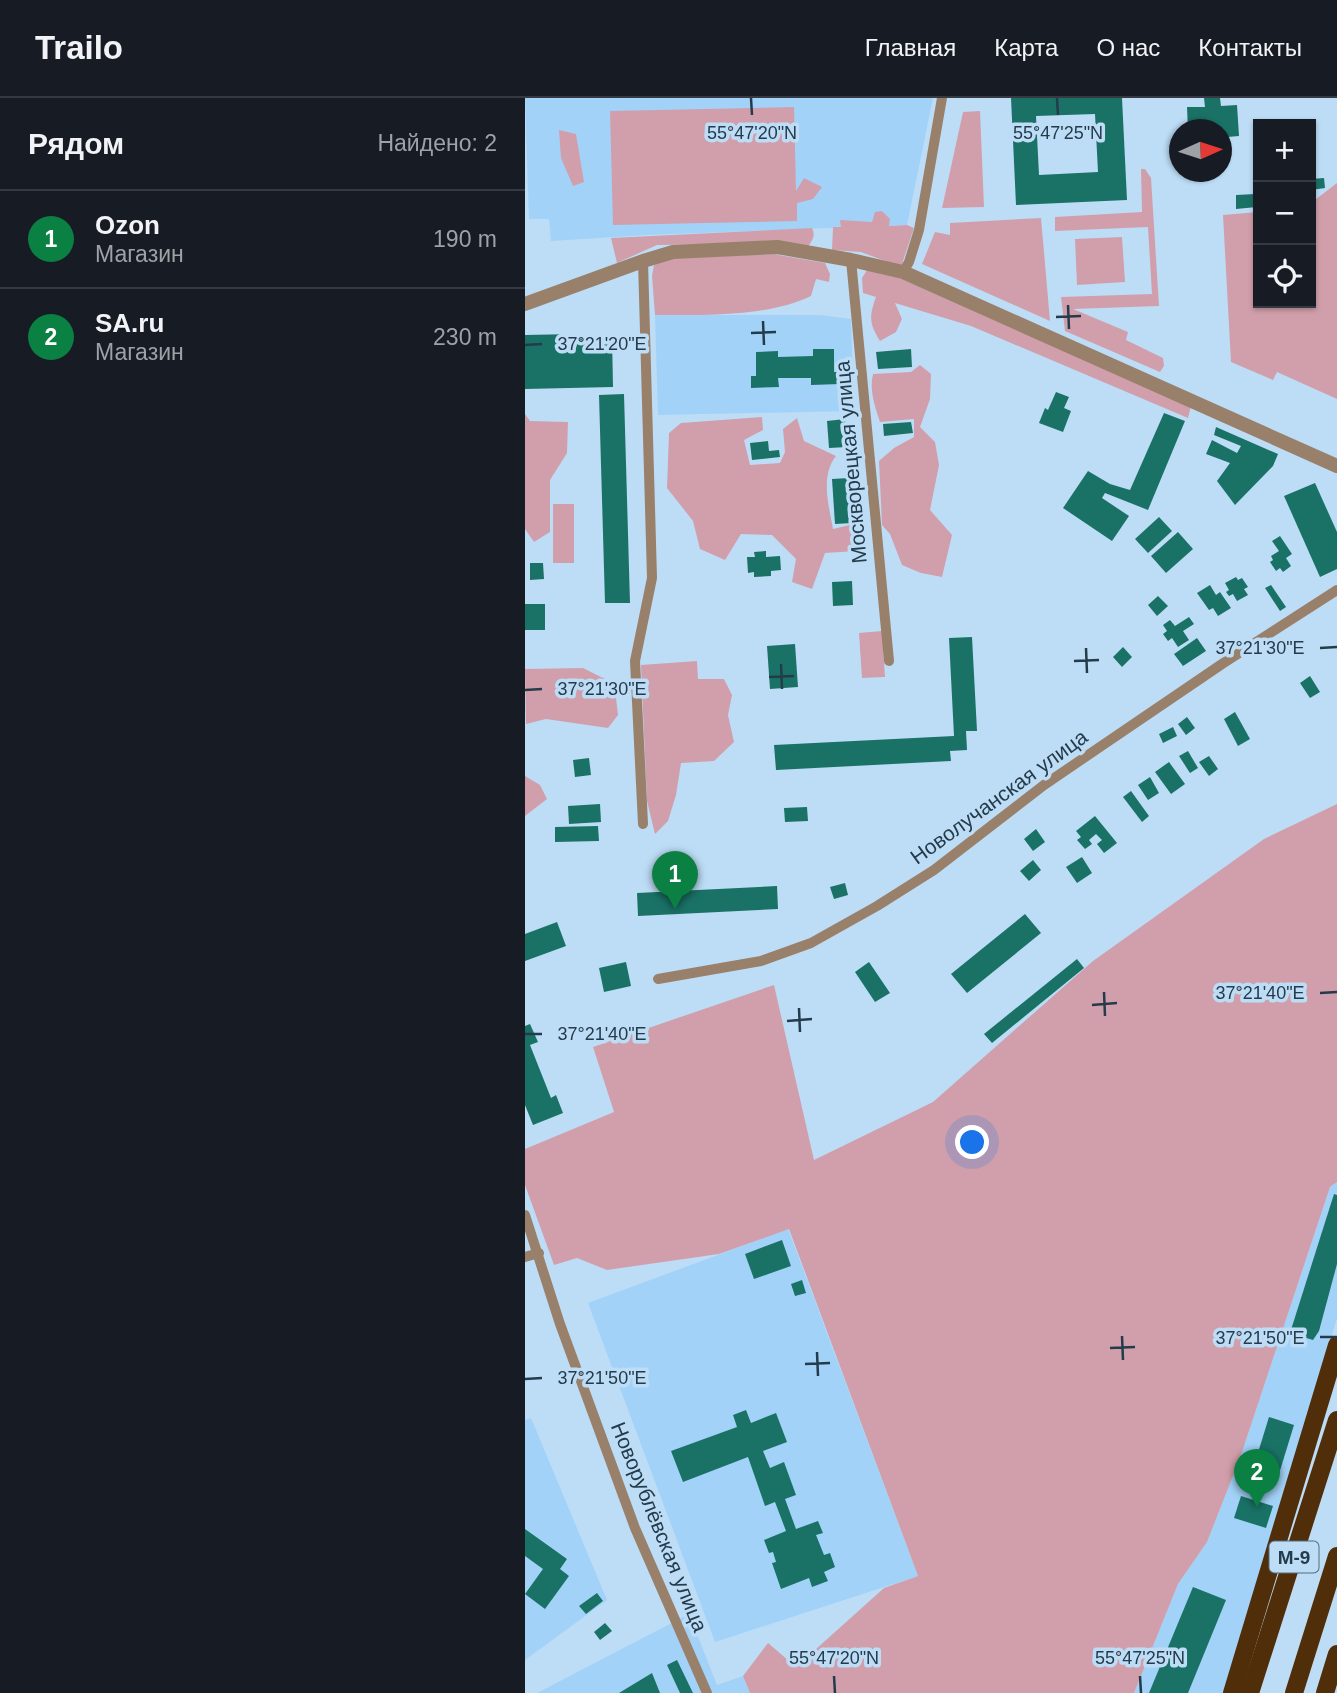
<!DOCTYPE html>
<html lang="ru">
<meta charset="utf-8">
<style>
body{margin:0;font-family:Arial,sans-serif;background:#20242c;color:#f1f3f6}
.controls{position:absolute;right:21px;top:21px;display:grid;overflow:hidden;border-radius:0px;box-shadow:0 2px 5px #0004}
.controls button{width:63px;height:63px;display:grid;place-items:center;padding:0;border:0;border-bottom:2px solid #363941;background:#171b24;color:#f1f3f6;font:35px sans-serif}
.compass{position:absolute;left:644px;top:21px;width:63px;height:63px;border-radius:50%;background:#171b24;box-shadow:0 2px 5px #0004;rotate:87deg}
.you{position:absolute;left:448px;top:1045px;width:24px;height:24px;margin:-18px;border:5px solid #fff;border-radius:50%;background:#1a73e8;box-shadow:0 0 0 10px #1a73e833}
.badge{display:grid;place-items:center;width:46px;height:46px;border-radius:50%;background:#0b8043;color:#fff;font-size:23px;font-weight:700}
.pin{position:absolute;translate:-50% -58px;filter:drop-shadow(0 2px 4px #0008)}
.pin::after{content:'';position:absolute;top:37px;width:24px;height:21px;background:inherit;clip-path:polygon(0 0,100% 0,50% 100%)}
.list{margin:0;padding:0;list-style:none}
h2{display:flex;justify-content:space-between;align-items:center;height:91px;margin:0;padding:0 28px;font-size:30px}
h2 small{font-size:23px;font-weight:400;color:#9ea1a6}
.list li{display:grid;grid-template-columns:46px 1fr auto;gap:21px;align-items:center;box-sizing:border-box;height:98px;padding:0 28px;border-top:2px solid #363941}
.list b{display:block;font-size:26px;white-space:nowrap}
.list p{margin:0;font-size:23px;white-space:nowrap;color:#9ea1a6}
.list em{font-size:23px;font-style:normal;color:#9ea1a6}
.icon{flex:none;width:38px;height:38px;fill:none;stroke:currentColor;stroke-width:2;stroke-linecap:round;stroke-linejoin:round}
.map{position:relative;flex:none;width:812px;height:1595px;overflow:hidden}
header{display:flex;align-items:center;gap:42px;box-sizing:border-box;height:98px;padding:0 35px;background:#171b24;border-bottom:2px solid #363941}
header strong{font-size:33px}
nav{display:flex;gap:38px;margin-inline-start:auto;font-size:24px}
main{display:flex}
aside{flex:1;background:#171b24}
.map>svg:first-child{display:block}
</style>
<header>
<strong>Trailo</strong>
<nav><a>Главная</a><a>Карта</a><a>О нас</a><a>Контакты</a></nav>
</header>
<main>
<aside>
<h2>Рядом<small>Найдено: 2</small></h2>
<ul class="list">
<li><span class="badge">1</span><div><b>Ozon</b><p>Магазин</p></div><em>190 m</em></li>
<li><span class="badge">2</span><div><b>SA.ru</b><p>Магазин</p></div><em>230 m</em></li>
</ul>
</aside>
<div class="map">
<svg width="812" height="1595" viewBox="0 0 812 1595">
<rect width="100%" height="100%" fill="#bdddf6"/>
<!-- built -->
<g fill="#a2d2f8">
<polygon points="0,0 408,0 382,127 123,137 26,143 24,121 4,121"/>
<polygon points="130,217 295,217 326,221 329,313 133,317"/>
<polygon points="812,1084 812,1220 699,1595 609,1595 653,1486 682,1444 715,1360 805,1089"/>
<polygon points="263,1131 393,1478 190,1544 63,1205"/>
<polygon points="6,1320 82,1502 0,1562 0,1322"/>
<polygon points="164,1516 192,1587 218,1578 225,1595 12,1595"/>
</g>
<!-- green -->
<g fill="#d19fab">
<polygon points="269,9 271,93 279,80 297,89 288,101 272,105 272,123 88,127 85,13"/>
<polygon points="455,13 459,109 417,110 438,14"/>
<polygon points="34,32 51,36 59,84 48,88 36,60"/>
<polygon points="616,71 620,71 626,80 634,208 548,211 603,234 601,242 638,260 639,268 635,274 540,233 536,199 627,196 623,129 530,133 530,119 617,114"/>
<polygon points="812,85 812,301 752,274 748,282 706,264 698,117 733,114 733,205 786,205 786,105"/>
<polygon points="357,113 365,121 364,128 382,127 389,130 376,169 336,154 307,152 308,129 316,129 315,122 347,124 350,114"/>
<polygon points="516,120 525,223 397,166 410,134 425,137 425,125"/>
<path d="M287 130C291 138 287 142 283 149L251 146 132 147 92 165 86 140Z"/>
<polygon points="597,139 600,184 552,187 550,141"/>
<path d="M248 156 300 165 305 176 304 184 291 181 286 198C244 219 176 217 130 217L127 178 129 167 147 160Z"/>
<path d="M342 172 365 176 666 308 663 320 446 228 370 205 377 221 371 234 355 243C344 226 344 218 351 199L338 195 337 180Z"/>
<path d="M395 267 406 276 405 301 395 329 410 344 414 367 405 412 427 437 417 479 396 475 377 467 365 436 357 427 354 363 369 350 389 339V321L355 324C350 309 344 292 348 276L386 274Z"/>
<polygon points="0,316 5,323 43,324 42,355 25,382 25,434 9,444 0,431"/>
<path d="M237 319 238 332 219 342 225 367 255 365 260 354 258 331 272 320 279 343 311 358C295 378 304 408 308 431L329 426 327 390 329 386 336 388 337 431 332 453 300 455 287 491 267 484 271 461 247 437 216 436 200 462 175 451 168 423 142 390 144 335 156 325Z"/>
<rect x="28" y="406" width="21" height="59"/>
<polygon points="357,533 360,579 337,580 334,535"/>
<polygon points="172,563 173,581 199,581 207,597 203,617 209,644 189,663 156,665 151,697 143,723 130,736 122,703 116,567"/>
<polygon points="58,570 80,581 90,591 93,617 83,630 21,621 1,626 0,571"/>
<polygon points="0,678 15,687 22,701 0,718"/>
<polygon points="812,706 812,1084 805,1089 715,1360 682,1444 653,1486 609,1595 225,1595 218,1578 243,1545 271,1569 359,1490 393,1478 264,1131 194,1156 82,1172 52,1160 29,1167 0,1087 0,1051 89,1014 68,949 249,887 289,1062 408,1004 568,863 739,741"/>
</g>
<!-- building -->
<g fill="#1a7267" fill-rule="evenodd">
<path d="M486 0H597L602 102 491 107ZM570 16 573 74 514 77 511 18Z"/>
<polygon points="679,0 695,0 696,8 712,7 714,38 702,39 702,55 696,55 696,32 663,32 662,9 680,9"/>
<polygon points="799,80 800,90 786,92 786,81"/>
<polygon points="731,96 732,109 711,111 711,97"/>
<polygon points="50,236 50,239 87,238 88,289 0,291 0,237"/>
<polygon points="288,251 309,251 309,274 315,274 315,286 286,287 286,280 253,280 254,289 226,290 226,278 231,278 231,254 253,253 253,259 288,258"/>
<polygon points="386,251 387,269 353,271 351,254"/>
<polygon points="531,294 544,299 539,310 546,313 538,334 514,325 520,310 523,312"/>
<polygon points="99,296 105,505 80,505 74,297"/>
<polygon points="639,315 660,323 623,412 580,395 577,400 604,418 587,443 538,410 563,373 585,386 605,392"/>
<polygon points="320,321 322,349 304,350 302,323"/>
<polygon points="386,324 388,335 359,338 358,326"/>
<polygon points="691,329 753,356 748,368 710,407 692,383 705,365 681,356 687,342 712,355 716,348 689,337"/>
<polygon points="243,343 244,353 254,352 255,359 227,362 225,345"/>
<polygon points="324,380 327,425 310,426 307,381"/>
<polygon points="790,385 812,434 812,471 795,479 759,398"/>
<polygon points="634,419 647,433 623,455 610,441"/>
<polygon points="653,434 668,451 641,475 626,458"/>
<polygon points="755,438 767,456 761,460 766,468 758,474 755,470 751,473 745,464 748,462 746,458 754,453 747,443"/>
<polygon points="241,453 241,459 255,458 256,472 246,473 246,478 229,479 229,474 223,475 222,459 230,459 229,454"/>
<polygon points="5,465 18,465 19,481 5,482"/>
<polygon points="711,479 713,482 717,480 723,489 719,491 723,497 712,503 708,496 704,498 701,494 704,492 700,485"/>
<polygon points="327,483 328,507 308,508 307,484"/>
<polygon points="685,487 691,497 695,494 706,510 693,518 688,510 684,512 672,495"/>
<polygon points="746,487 761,509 755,513 740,490"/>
<polygon points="633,498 643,508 632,518 623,507"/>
<rect x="0" y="506" width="20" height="26"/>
<polygon points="664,519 669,526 658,533 664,542 653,549 647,540 643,543 638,536 642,533 638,527 645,522 650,528"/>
<polygon points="447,539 452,633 441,633 442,652 425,653 426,663 251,672 249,647 429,638 424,540"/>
<polygon points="672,540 681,553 658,568 649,556"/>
<polygon points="270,546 273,589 245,591 242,548"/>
<polygon points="598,549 607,559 597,569 588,559"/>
<polygon points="785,578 795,594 785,600 775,585"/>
<polygon points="710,614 725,641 713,648 699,621"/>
<polygon points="662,619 670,630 661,637 653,626"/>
<polygon points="648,629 652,638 638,645 634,636"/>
<polygon points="663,653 673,670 665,675 654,658"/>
<polygon points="684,658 693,671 684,678 674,664"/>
<polygon points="64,660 66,677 50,679 48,662"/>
<polygon points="644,664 660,686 646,696 630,674"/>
<polygon points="625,679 634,695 623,702 613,687"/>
<polygon points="606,693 624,718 617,724 598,699"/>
<polygon points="75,706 76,724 44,726 43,708"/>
<polygon points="282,709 283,723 260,724 259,710"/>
<polygon points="570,718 592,745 579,755 572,746 577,742 571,736 564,742 567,746 560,751 552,742 556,739 551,733"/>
<polygon points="73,728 74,743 30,744 30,729"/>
<polygon points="511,731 520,744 508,753 499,741"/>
<polygon points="557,759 567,775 552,785 541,769"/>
<polygon points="508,762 516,772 504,783 495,773"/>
<polygon points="320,785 323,797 309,801 305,789"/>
<polygon points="252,788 253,811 113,818 112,795"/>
<polygon points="500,816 516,835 442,895 426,876"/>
<polygon points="32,824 41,848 0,863 0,836"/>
<polygon points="552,861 559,870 467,945 459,936"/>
<polygon points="101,864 106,888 79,894 74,870"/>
<polygon points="344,864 365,895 350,904 330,874"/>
<polygon points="5,926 13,944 5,947 26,1000 31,997 38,1015 8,1027 0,1007 0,928"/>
<polygon points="809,1096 812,1097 812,1166 794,1233 788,1242 765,1235"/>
<polygon points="257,1142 266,1168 229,1181 220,1156"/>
<polygon points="277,1182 281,1195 270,1198 266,1186"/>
<polygon points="221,1312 226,1325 251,1315 262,1344 238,1353 245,1370 259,1364 271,1397 260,1401 271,1431 293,1423 298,1435 291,1437 299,1457 305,1455 310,1469 299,1474 303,1483 287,1489 284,1480 256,1491 247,1465 251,1464 248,1454 244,1455 239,1442 261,1433 250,1404 240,1408 223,1359 158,1384 146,1353 212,1329 208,1317"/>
<polygon points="744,1319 769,1327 753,1379 728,1371"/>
<polygon points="716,1398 748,1408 741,1430 709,1420"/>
<polygon points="0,1431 42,1461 35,1471 44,1478 20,1511 0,1496 18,1471 0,1458"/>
<polygon points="668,1489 701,1502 663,1595 624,1595"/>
<polygon points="72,1495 78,1503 61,1516 54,1508"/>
<polygon points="80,1525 87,1533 75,1542 69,1534"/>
<polygon points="152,1562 168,1595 155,1595 142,1567"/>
<polygon points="127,1575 135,1595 94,1595"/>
</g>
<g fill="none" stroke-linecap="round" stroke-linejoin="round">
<!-- minor -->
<g stroke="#99806b" stroke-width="10">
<polyline points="326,162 364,563"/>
<polyline points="118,163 127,480 110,563 118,726"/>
<polyline points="378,174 384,164 394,132 417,0"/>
<polyline points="133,881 236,863 286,845 352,808 409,772 519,687 697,566 812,492"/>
<polyline points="0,1117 35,1226 110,1430 182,1595"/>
<polyline points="0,1159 14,1155"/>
</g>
<!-- tertiary -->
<polyline stroke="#99806b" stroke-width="14" points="0,206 118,163 148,154 252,149 326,162 378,174 812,368"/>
<!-- trunk -->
<g stroke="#512e0a" stroke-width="18">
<polyline points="707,1595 812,1247"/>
<polyline points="725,1595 812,1322"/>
<polyline points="769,1595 812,1458"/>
<polyline points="800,1595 812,1556"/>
</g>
</g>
<!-- ticks -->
<path fill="none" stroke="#243b4b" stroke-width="2.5" d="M226 0 227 17M532 0 533 17M543 207 544 231M531 219 556 218M238 223 239 247M226 235 251 234M0 247 17 246M561 550 562 575M795 550 812 549M549 563 574 562M256 566 257 591M244 579 269 578M0 592 17 591M579 894 580 918M795 895 812 894M567 907 592 905M274 910 275 934M262 923 287 921M0 936H17M597 1238 598 1262M795 1239H812M585 1250 610 1249M292 1254 293 1278M280 1266 305 1265M0 1281 17 1280M309 1578 310 1595M615 1578 616 1595"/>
<g text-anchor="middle" stroke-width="7" stroke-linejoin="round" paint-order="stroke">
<!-- shield labels -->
<rect fill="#bdddf6" stroke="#526c7e" stroke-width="2" x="744.5" y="1443.5" width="49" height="31" rx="5"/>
<g font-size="19" font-weight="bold" fill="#243b4b">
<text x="769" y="1466">М-9</text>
</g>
<!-- street labels -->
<g font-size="21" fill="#243b4b" stroke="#bdddf6">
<text transform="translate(326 364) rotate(-95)" y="7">Москворецкая улица</text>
<text transform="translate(474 699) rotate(-36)" y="7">Новолучанская улица</text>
<text transform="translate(134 1429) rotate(68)" y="7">Новорублёвская улица</text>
</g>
</g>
<g font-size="18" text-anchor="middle" fill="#243b4b" stroke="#bdddf6" stroke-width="7" stroke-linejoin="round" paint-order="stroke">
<text x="227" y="41">55°47'20"N</text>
<text x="533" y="41">55°47'25"N</text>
<text x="77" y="252">37°21'20"E</text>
<text x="735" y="556">37°21'30"E</text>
<text x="77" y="597">37°21'30"E</text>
<text x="735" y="901">37°21'40"E</text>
<text x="77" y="942">37°21'40"E</text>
<text x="735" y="1246">37°21'50"E</text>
<text x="77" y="1286">37°21'50"E</text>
<text x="309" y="1566">55°47'20"N</text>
<text x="615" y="1566">55°47'25"N</text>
</g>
</svg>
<div class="controls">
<button>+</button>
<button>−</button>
<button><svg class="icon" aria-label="locate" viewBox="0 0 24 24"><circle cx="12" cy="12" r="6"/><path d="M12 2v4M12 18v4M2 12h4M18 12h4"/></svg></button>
</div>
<svg class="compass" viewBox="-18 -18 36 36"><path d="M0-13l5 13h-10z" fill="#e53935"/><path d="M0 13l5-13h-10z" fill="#9ea1a6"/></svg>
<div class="you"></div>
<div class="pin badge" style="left:150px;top:811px">1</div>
<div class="pin badge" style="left:732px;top:1409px">2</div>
</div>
</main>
